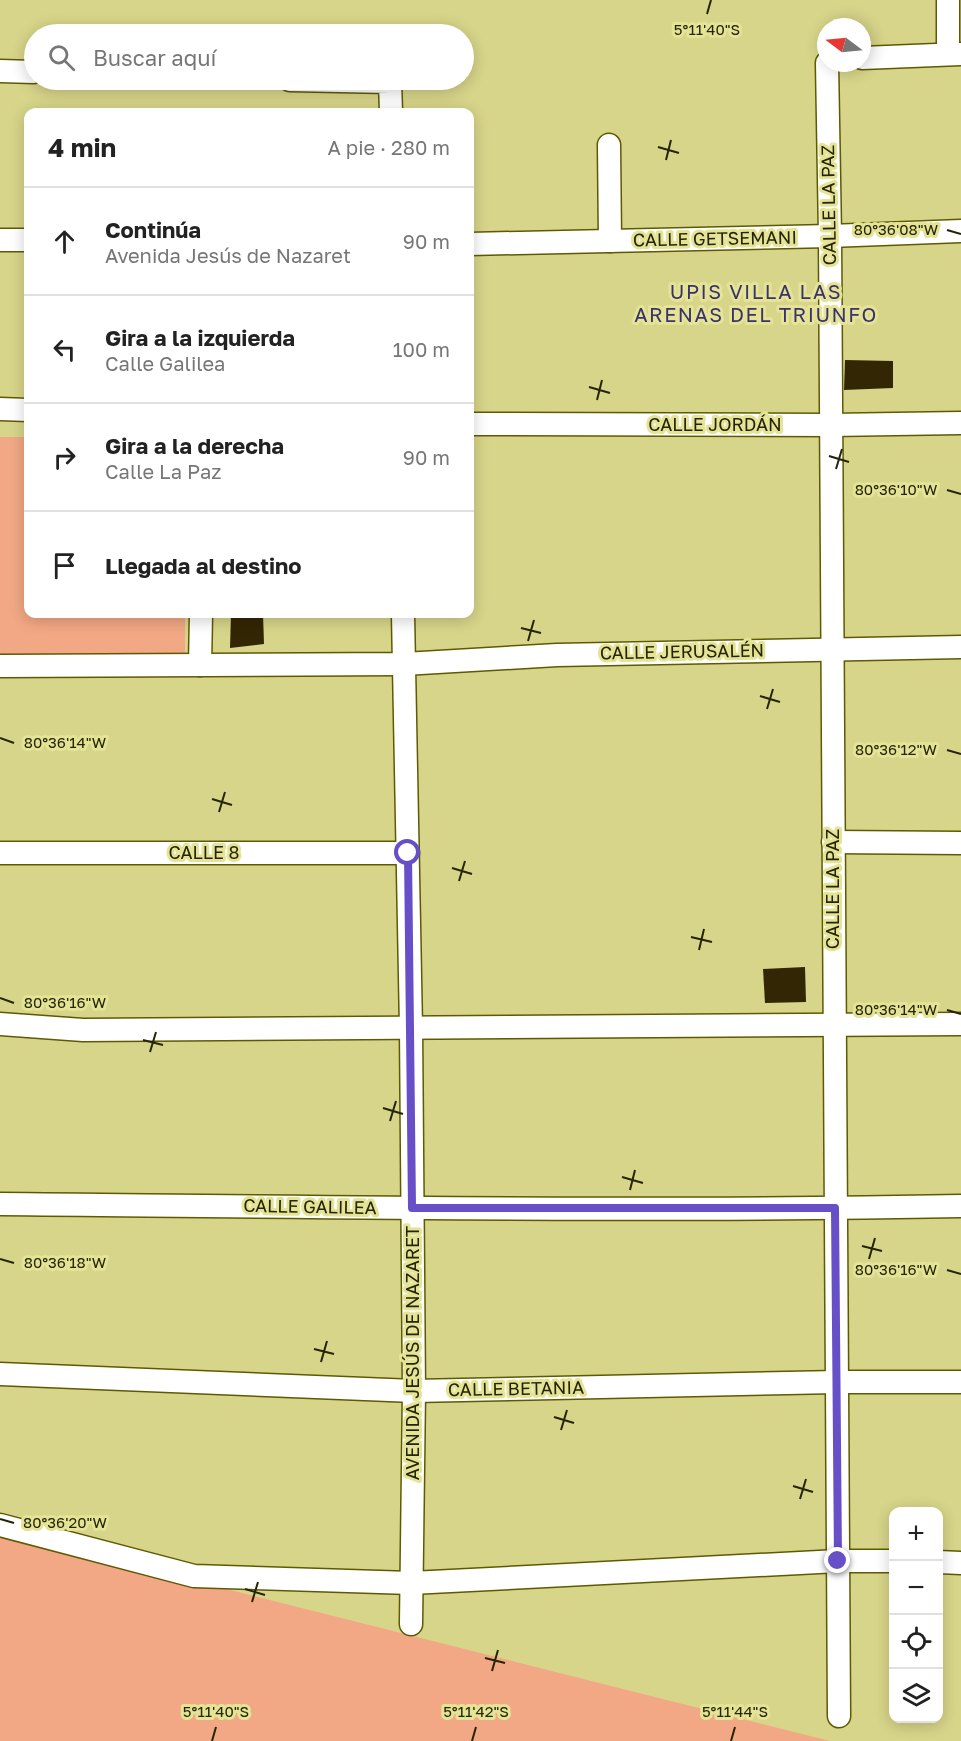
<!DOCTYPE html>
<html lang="es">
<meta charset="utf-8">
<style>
body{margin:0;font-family:"Golos Text",sans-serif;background:#f6f6f6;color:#222}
.controls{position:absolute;right:18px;bottom:18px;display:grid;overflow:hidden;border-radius:12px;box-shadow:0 3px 15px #0003}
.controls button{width:54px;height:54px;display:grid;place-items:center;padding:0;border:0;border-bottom:2px solid #e0e0e0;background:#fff;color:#222;font:30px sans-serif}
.compass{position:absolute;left:817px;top:18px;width:54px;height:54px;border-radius:50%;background:#fff;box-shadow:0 3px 15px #0003;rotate:286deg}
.stop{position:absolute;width:18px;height:18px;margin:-14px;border:4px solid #674fc8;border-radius:50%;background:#fff}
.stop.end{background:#674fc8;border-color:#fff;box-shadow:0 2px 6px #0008}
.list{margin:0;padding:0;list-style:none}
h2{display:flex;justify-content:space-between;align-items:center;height:78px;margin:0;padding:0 24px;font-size:26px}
h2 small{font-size:20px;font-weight:400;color:#767676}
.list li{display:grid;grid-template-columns:39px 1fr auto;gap:18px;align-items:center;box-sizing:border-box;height:108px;padding:0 24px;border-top:2px solid #e0e0e0}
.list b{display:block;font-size:22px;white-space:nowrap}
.list p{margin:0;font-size:20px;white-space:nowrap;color:#767676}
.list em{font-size:20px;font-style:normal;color:#767676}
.icon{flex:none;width:33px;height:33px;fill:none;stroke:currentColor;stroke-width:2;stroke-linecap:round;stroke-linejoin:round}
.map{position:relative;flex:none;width:961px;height:1741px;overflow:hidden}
.search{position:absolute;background:#fff;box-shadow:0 3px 15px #0003;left:24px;top:24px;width:450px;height:66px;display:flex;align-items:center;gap:15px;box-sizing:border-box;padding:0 21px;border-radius:33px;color:#767676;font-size:22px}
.panel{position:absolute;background:#fff;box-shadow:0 3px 15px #0003;left:24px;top:108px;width:450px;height:510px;border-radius:12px}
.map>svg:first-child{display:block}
</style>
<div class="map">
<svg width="961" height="1741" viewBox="0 0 961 1741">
<rect width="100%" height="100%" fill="#d7d589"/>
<!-- green -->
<g fill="#f2a884">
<polygon points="0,437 28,437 28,614 185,614 185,657 0,657"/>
<polygon points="0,1532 830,1741 0,1741"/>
</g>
<!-- building -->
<g fill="#332604">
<polygon points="845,360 893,361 893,388 844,390"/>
<polygon points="231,614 263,614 264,644 230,648"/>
<polygon points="805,967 806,1002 765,1003 763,969"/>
</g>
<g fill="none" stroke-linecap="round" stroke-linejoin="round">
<!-- minor casing -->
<g stroke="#5e5a02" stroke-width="25">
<g id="minor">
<polyline points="948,0 948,53"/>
<polyline points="862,58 961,54"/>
<polyline points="827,63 830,236 839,1716"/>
<polyline points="0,71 34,72"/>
<polyline points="290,80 390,82 391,112"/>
<polyline points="609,145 610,241"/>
<polyline points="0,240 28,240"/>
<polyline points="470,244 830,236 961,231"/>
<polyline points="0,409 28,410"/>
<polyline points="470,424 830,425 961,423"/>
<polyline points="403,614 411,1028 414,1391 411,1624"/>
<polyline points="200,665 201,614"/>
<polyline points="0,666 404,664 557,655 961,647"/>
<polyline points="833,842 961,843"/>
<polyline points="0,853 408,853"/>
<polyline points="0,1024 83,1030 961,1024"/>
<path d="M0 1204C320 1207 641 1212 961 1206"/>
<polyline points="0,1374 414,1391 837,1382 961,1382"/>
<polyline points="0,1525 194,1576 411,1583 838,1561 894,1561"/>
<polyline points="938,1562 961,1563"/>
</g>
</g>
<!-- minor -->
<use href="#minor" stroke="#fff" stroke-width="22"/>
</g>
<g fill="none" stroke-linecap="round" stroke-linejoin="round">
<!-- route -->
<polyline stroke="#674fc8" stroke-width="8" points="408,853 412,1208 835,1208 838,1561"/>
</g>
<!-- ticks -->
<path fill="none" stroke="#252404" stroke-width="2" d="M707 14 711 0M658 147 679 153M666 160 671 140M947 230 961 234M589 387 610 393M597 400 602 380M829 456 849 462M836 469 842 449M947 490 961 494M521 628 541 633M528 641 534 620M760 696 780 702M767 709 773 689M0 738 14 743M947 750 961 754M212 799 232 805M219 812 225 792M452 868 472 874M459 881 465 861M691 937 712 942M699 950 704 929M0 998 14 1003M947 1010 961 1014M143 1040 163 1045M150 1052 156 1032M383 1108 403 1114M390 1121 396 1101M622 1177 643 1183M630 1190 635 1170M862 1246 882 1251M0 1259 14 1263M869 1259 875 1238M947 1270 961 1274M314 1349 334 1354M321 1362 327 1341M554 1417 574 1423M561 1430 567 1410M793 1486 813 1492M800 1499 806 1479M0 1519 14 1523M245 1589 265 1595M252 1602 258 1582M485 1658 505 1663M492 1671 498 1650M212 1741 216 1727M472 1741 476 1727M731 1741 735 1727"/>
<g text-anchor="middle" stroke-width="6" stroke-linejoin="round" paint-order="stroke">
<!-- street labels -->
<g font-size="18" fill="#252404" stroke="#e4e396">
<text transform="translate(829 205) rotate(-91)" y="6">CALLE LA PAZ</text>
<text transform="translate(715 239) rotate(-1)" y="6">CALLE GETSEMANI</text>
<text x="715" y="431">CALLE JORDÁN</text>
<text transform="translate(682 652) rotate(-1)" y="6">CALLE JERUSALÉN</text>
<text x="204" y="859">CALLE 8</text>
<text transform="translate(833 889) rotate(-90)" y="6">CALLE LA PAZ</text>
<text transform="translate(310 1207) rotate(1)" y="6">CALLE GALILEA</text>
<text transform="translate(413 1353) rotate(-90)" y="6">AVENIDA JESÚS DE NAZARET</text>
<text transform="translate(516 1389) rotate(-1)" y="6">CALLE BETANIA</text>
</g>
<!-- neighbourhood labels -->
<g font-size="20" letter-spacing="1.5" fill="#3a316d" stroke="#e4e396">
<text x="756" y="299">UPIS VILLA LAS<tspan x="756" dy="23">ARENAS DEL TRIUNFO</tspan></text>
</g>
</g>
<g font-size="15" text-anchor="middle" fill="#252404" stroke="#e4e396" stroke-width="6" stroke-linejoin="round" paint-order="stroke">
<text x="707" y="35">5°11'40"S</text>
<text x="896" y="235">80°36'08"W</text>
<text x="896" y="495">80°36'10"W</text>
<text x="65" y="748">80°36'14"W</text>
<text x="896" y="755">80°36'12"W</text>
<text x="65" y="1008">80°36'16"W</text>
<text x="896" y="1015">80°36'14"W</text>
<text x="65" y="1268">80°36'18"W</text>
<text x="896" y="1275">80°36'16"W</text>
<text x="65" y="1528">80°36'20"W</text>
<text x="216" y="1717">5°11'40"S</text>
<text x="476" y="1717">5°11'42"S</text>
<text x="735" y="1717">5°11'44"S</text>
</g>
</svg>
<div class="controls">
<button>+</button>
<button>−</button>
<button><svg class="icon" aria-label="locate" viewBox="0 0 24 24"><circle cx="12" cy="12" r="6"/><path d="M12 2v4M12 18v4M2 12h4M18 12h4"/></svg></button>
<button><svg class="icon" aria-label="layers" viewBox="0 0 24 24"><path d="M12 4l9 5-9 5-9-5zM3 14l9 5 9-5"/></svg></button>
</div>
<svg class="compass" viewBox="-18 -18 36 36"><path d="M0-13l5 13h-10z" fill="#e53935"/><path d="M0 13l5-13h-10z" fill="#767676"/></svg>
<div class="stop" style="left:408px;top:853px"></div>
<div class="stop end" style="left:838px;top:1561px"></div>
<div class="search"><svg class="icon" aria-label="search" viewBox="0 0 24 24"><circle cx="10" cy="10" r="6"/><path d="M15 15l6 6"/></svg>Buscar aquí</div>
<section class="panel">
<h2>4 min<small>A pie · 280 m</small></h2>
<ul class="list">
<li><svg class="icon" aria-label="ahead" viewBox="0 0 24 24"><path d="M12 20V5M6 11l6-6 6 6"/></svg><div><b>Continúa</b><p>Avenida Jesús de Nazaret</p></div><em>90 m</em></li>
<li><svg class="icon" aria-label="left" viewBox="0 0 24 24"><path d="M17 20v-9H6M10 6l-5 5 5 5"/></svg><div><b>Gira a la izquierda</b><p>Calle Galilea</p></div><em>100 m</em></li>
<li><svg class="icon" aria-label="right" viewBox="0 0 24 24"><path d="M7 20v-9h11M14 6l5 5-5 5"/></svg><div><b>Gira a la derecha</b><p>Calle La Paz</p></div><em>90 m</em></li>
<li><svg class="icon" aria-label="arrive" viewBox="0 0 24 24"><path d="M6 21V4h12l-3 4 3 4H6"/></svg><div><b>Llegada al destino</b></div></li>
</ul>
</section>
</div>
